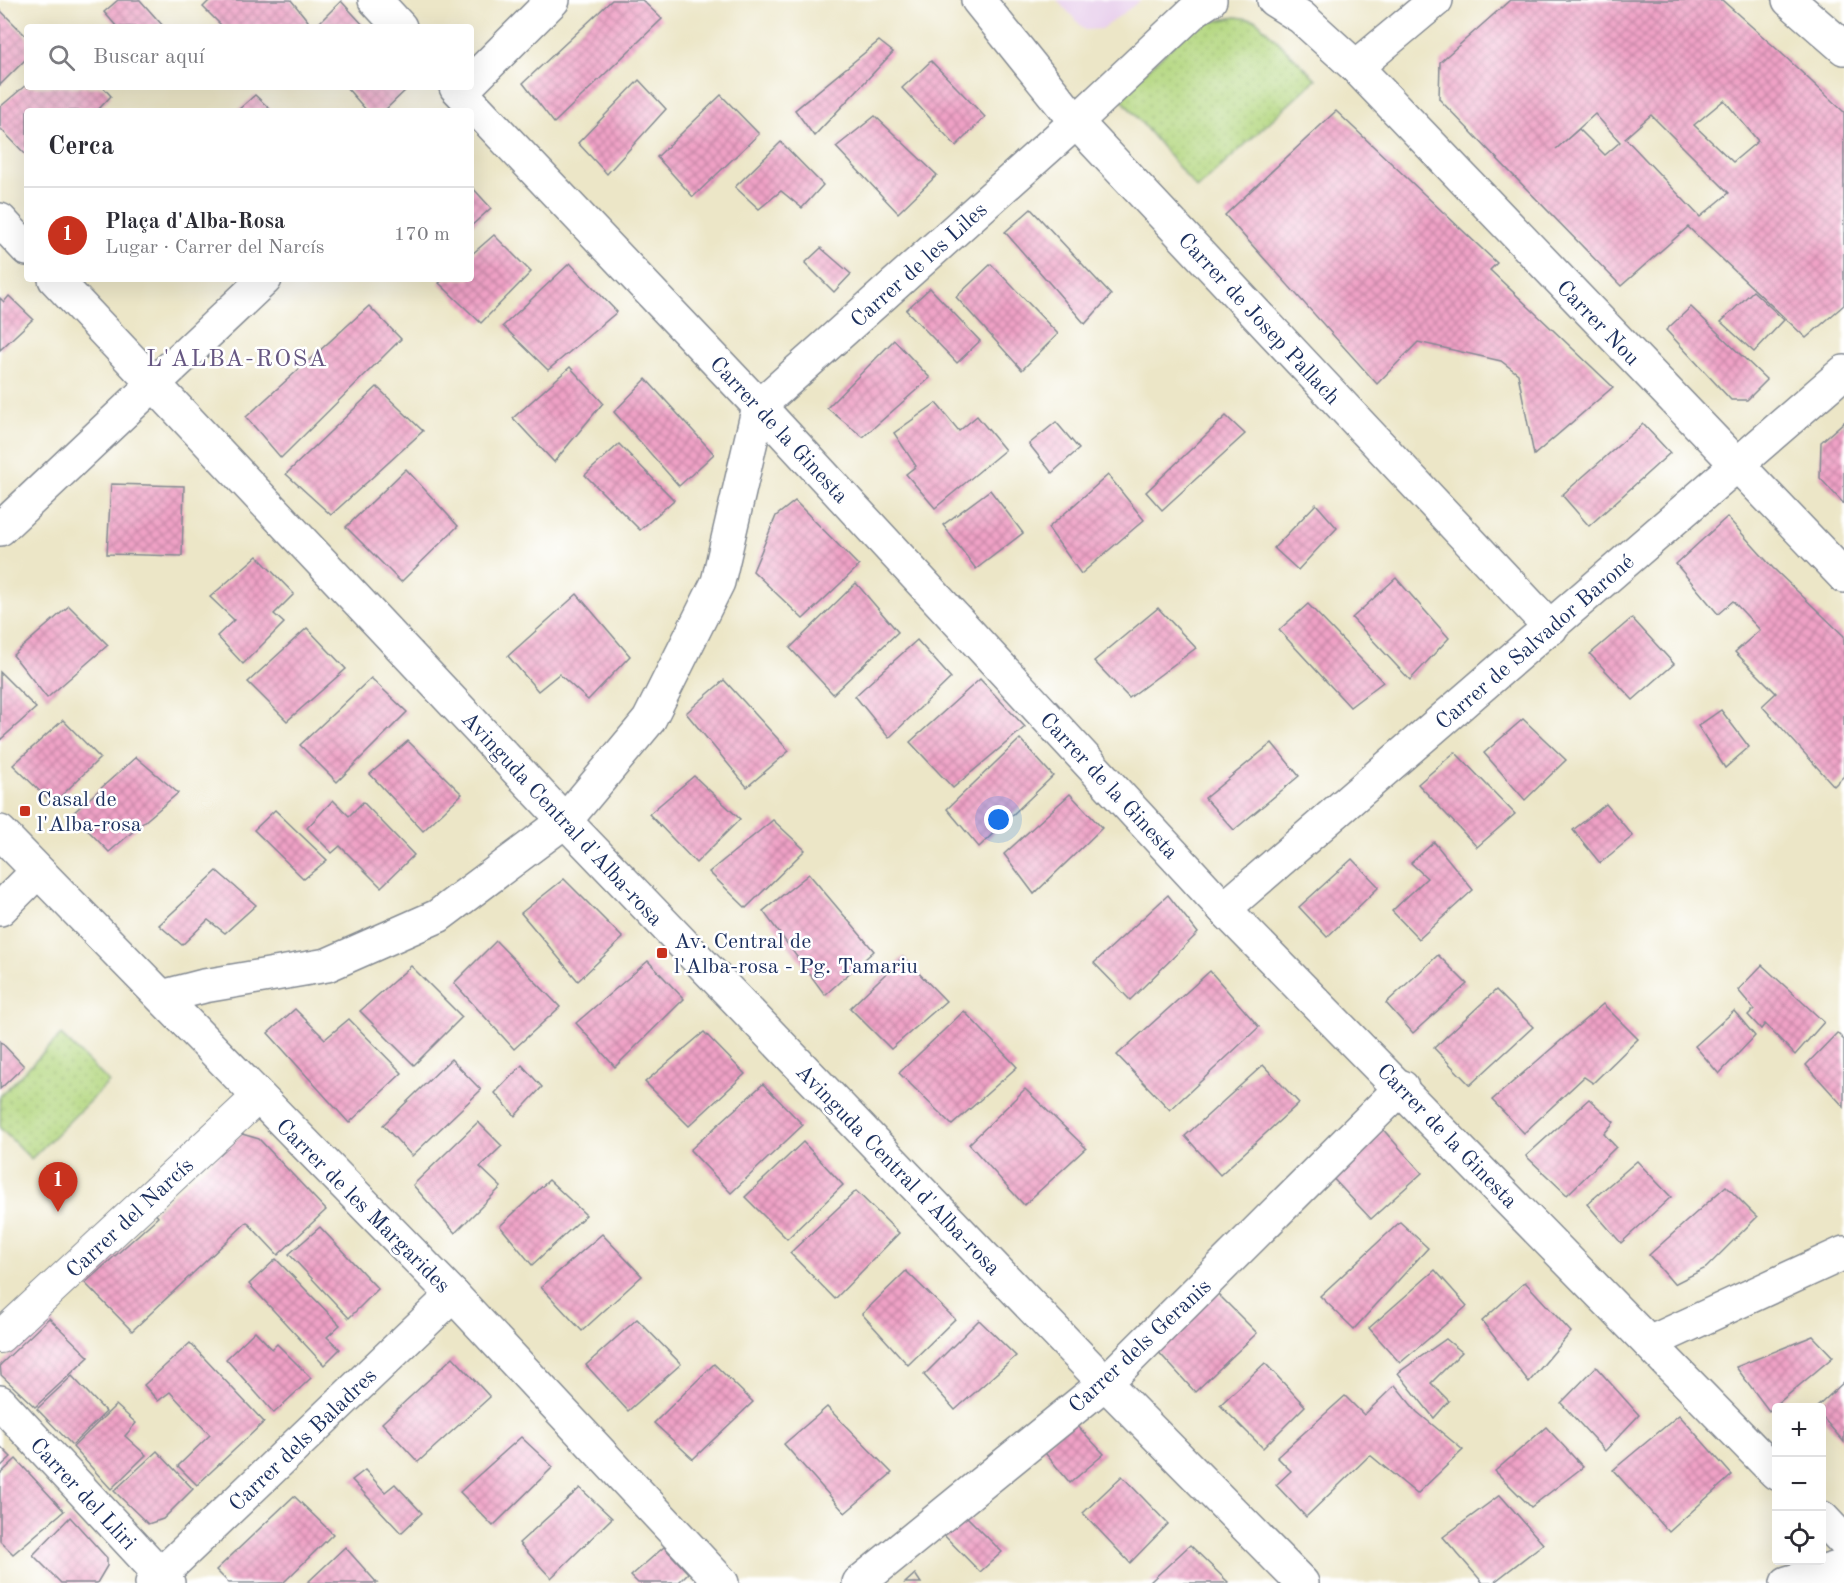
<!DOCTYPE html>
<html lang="es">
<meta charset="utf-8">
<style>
body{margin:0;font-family:"Old Standard TT",serif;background:#f2f2f3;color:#2b2b33}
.controls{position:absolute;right:18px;bottom:18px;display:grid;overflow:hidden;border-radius:6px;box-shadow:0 6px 24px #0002}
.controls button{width:54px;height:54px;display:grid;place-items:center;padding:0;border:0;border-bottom:2px solid #e1e1e2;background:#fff;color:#2b2b33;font:30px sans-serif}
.you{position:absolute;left:999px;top:820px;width:21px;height:21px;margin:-15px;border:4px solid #fff;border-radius:50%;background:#1a73e8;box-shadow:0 0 0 9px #1a73e833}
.badge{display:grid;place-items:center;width:39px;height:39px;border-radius:50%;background:#c8321e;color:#fff;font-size:20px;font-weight:700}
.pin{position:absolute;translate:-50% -50px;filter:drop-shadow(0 2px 3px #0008)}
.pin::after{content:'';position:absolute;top:32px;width:21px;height:18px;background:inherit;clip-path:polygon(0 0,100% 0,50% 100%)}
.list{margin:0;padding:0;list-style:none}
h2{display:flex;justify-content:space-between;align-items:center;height:78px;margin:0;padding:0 24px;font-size:26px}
h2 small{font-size:20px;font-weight:400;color:#7c7c81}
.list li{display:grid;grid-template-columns:39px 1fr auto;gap:18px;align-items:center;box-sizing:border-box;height:96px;padding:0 24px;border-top:2px solid #e1e1e2}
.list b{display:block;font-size:22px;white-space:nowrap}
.list p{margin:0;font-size:20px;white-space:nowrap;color:#7c7c81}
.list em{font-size:20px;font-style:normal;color:#7c7c81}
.icon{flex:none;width:33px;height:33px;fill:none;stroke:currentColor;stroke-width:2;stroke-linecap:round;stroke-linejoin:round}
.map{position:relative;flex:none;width:1844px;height:1583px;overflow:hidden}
.search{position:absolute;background:#fff;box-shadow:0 6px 24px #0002;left:24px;top:24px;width:450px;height:66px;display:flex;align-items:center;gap:15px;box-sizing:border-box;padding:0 21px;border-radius:6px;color:#7c7c81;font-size:22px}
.panel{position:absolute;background:#fff;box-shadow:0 6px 24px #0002;left:24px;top:108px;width:450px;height:174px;border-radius:6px}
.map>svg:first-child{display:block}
</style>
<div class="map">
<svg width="1844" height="1583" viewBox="0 0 1844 1583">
<defs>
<pattern id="grass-dots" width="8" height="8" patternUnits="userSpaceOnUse" patternTransform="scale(1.5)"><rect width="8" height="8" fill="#b4d780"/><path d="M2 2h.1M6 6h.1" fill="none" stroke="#9ab971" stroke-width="1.8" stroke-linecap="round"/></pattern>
<pattern id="building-cross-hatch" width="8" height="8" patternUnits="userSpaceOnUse" patternTransform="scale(1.5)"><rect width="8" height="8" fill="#f0a2c6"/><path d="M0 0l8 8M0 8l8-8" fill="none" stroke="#c284a4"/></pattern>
</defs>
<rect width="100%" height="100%" fill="#fff"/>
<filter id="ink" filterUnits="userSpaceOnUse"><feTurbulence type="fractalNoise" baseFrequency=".0167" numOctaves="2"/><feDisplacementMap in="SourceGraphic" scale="12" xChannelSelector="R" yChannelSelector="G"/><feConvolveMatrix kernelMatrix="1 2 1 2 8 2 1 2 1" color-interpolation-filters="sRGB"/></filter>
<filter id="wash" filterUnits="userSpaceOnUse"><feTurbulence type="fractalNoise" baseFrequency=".008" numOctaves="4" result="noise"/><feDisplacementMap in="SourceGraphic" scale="24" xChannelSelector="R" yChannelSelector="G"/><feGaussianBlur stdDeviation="1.35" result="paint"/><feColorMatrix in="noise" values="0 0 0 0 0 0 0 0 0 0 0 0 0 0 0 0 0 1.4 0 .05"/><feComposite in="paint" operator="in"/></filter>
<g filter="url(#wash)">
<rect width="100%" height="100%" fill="#ece6c7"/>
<!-- built -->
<polygon fill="#e9d1ed" points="1057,0 1141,0 1102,29 1085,30"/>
<!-- grass -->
<g fill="url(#grass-dots)" stroke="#68836f" stroke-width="1.5">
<polygon points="1236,17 1256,20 1316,79 1197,189 1119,96 1195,25"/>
<polygon points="61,1035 109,1082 31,1159 0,1128 0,1096"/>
</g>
<g id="blocks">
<!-- building -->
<g fill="url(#building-cross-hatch)" fill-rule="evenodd">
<polygon points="118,0 140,0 164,27 117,27 104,12"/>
<polygon points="210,0 291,0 308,21 301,27 223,27 203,7"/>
<polygon points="612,0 642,0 662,19 554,123 523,83"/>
<path d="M1510 0H1722L1779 51 1844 112V305L1806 338 1688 227 1621 286 1439 99 1440 62ZM1724 100 1758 141 1733 162 1694 125ZM1595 114 1620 142 1605 155 1579 129 1556 149ZM1651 115 1729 193 1700 217 1625 138Z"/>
<polygon points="341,1 365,27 315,27"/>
<polygon points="0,10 27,37 27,58 0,85"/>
<polygon points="879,41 893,52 814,136 795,110"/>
<polygon points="931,61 985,117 956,146 902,88"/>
<polygon points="639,80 666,109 607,174 578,143"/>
<polygon points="27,84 27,87 103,87 111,96 97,111 27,111 27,156 0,128 0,107"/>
<polygon points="346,87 409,87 384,111 367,111"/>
<polygon points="255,95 272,111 237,111"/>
<polygon points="721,95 759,134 693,197 657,157"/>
<polygon points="1336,111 1497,263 1490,270 1613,387 1534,455 1518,374 1501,361 1418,342 1377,384 1225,215"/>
<polygon points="875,116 937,175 898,213 836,147"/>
<polygon points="781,142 823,185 802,208 781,191 759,209 735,187"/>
<polygon points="471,186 491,208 471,226"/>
<polygon points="1031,209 1111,295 1085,324 1005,232"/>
<polygon points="494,235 531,272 481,323 439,283 444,279 471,279 471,255"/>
<polygon points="821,248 851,274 834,292 805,263"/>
<polygon points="570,263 617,312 548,370 503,326"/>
<polygon points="991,264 1058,334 1022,370 956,297"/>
<polygon points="930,288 980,341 957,363 906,310"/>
<polygon points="1753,291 1784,320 1754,352 1721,322"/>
<polygon points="9,296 33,319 0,350 0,298 4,302"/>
<polygon points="369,306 401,339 281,458 246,417"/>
<polygon points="1691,307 1767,380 1747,400 1731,400 1666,330"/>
<polygon points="894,340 930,378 863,437 827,408"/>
<polygon points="570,367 603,403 554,462 513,418"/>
<polygon points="646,379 714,454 679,486 614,412"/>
<polygon points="377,387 423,431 331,515 286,474"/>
<polygon points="936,403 959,431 977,416 1005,450 935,508 906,474 916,466 894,433"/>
<polygon points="1226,416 1245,434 1162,510 1146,492"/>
<polygon points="1056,422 1079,449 1052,473 1029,444"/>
<polygon points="1844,422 1844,504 1820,478 1821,442"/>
<polygon points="1643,424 1670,453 1589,526 1562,495"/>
<polygon points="619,444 674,500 640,530 585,475"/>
<polygon points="406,469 458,526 401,582 346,527"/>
<polygon points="1108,475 1144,520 1081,574 1048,528"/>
<polygon points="111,484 184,486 182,556 107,554"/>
<polygon points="990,490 1023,533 976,569 943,525"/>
<polygon points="795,501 859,566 803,619 753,571 776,516"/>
<polygon points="1316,504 1337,528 1298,570 1274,548"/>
<polygon points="1727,517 1773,568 1844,636 1844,776 1834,786 1762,706 1776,693 1735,652 1760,630 1733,601 1718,614 1676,564"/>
<polygon points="257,556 294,594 274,614 284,623 243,664 217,636 234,620 210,597"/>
<polygon points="1396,578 1449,638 1410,680 1352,618"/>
<polygon points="856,583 898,632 833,694 790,648"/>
<polygon points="577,594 630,656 588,700 559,674 538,691 508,656"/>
<polygon points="1308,604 1383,682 1350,707 1279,630"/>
<polygon points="69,606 108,645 47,698 13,655"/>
<polygon points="1158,608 1196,648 1129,698 1094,661"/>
<polygon points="1632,618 1674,664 1633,700 1590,654"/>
<polygon points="307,628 346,669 287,721 248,682"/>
<polygon points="917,640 951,678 889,738 855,696"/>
<polygon points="0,672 36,708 0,740"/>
<polygon points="371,678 407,712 337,782 300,745"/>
<polygon points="980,679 1025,727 953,788 910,742"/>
<polygon points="724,680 789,751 747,787 686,713"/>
<polygon points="1721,710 1749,747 1725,768 1698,726"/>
<polygon points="1523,719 1566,760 1525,800 1484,753"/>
<polygon points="63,720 100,758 53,804 13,765"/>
<polygon points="1020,739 1053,776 979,847 947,809"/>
<polygon points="408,741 462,794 423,831 370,774"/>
<polygon points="1272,743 1299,776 1234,830 1205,798"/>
<polygon points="1455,752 1515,814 1477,847 1418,784"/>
<polygon points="136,757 178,793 109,852 72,814"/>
<polygon points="694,776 740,819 696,863 649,814"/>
<polygon points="1070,794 1102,828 1034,894 1004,854"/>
<polygon points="333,800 349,816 363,802 414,855 381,887 340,846 332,853 307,828"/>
<polygon points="1606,804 1633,836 1600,863 1573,830"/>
<polygon points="275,810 327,860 304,879 254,830"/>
<polygon points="773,820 805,850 746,908 709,872"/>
<polygon points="1434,842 1473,890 1419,939 1392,911 1427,878 1411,863"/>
<polygon points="1352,859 1379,887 1327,937 1299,907"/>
<polygon points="217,871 256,905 225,933 208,920 182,945 159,925"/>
<polygon points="809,874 874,951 825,995 763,911"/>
<polygon points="564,879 623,938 578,981 521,913"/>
<polygon points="1168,895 1198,933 1130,1000 1094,963"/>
<polygon points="496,941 560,1007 514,1049 454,983"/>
<polygon points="1438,955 1467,984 1413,1033 1386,1003"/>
<polygon points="903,957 946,1001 891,1049 850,1008"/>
<polygon points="648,961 684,999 615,1067 576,1023"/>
<polygon points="1762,965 1824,1022 1795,1055 1765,1024 1761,1029 1748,1015 1754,1009 1738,990"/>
<polygon points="411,966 462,1017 414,1065 360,1011"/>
<polygon points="1210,971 1259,1027 1170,1110 1117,1055"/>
<polygon points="1496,990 1533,1027 1470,1085 1434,1048"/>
<polygon points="1603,1004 1638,1039 1593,1083 1584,1077 1524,1133 1492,1100"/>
<polygon points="295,1009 325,1039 349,1019 402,1073 349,1123 268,1033"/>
<polygon points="964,1011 1017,1067 952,1125 899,1073"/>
<polygon points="1734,1011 1755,1036 1719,1074 1695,1046"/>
<polygon points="704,1032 745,1074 689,1126 645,1082"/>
<polygon points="1837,1033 1844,1040 1844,1107 1806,1065"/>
<polygon points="0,1041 24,1066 0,1089"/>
<polygon points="451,1059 481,1090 412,1156 383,1125"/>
<polygon points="522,1065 542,1087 515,1116 495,1093"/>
<polygon points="1263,1065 1299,1103 1220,1175 1185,1136"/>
<polygon points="763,1084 803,1125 731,1193 690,1150"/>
<polygon points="1025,1089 1086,1148 1024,1205 969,1144"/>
<polygon points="1589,1099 1614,1122 1604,1134 1616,1147 1567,1195 1526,1156"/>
<polygon points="478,1122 502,1146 480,1167 501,1187 455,1233 413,1185"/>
<polygon points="1379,1125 1422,1173 1371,1219 1328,1173"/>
<polygon points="242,1134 259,1139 326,1210 278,1255 247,1222 132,1331 85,1283 158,1217 154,1212"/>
<polygon points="803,1142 843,1185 787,1239 745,1197"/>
<polygon points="1637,1161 1671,1197 1621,1243 1587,1204"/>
<polygon points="549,1180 586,1215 532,1265 500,1226"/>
<polygon points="1726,1186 1757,1217 1706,1268 1674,1284 1649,1255"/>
<polygon points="856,1191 899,1233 835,1299 790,1253"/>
<polygon points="1400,1222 1428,1248 1354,1329 1320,1296"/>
<polygon points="320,1227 378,1289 349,1318 289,1254"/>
<polygon points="602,1234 642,1276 582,1331 541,1287"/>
<polygon points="276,1259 340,1325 327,1337 340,1349 324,1365 249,1284"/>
<polygon points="1435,1270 1467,1306 1400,1363 1369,1328"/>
<polygon points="906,1271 955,1319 908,1365 862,1314"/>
<polygon points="1525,1282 1571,1332 1529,1382 1482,1321"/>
<polygon points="1215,1291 1257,1333 1195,1392 1154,1347"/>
<polygon points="49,1318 89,1357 35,1407 1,1375 0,1365"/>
<polygon points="637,1319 681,1364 628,1411 586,1365"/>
<polygon points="979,1320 1016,1356 955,1410 924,1375"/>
<polygon points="255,1331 272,1349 277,1344 311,1378 274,1413 226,1359"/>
<polygon points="1813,1336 1833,1357 1769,1411 1736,1367"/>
<polygon points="1446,1339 1462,1352 1431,1383 1449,1401 1434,1418 1398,1373"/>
<polygon points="190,1343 264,1422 197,1485 178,1466 210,1435 170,1392 158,1401 144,1385"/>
<polygon points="453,1357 490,1397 418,1462 382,1423"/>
<polygon points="1265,1363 1305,1406 1263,1448 1220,1405"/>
<polygon points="714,1364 753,1402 693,1459 654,1423"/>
<polygon points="1596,1367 1639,1415 1605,1451 1561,1403"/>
<polygon points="72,1376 106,1412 72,1445 37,1409"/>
<polygon points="1844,1382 1844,1442 1822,1417 1822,1408 1816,1408"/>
<polygon points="1395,1385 1417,1412 1463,1450 1417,1494 1370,1455 1306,1517 1276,1485 1291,1471 1277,1457 1345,1396 1364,1415"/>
<polygon points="116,1405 136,1423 125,1436 146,1455 111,1489 73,1447"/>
<polygon points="827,1407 892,1473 845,1513 784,1444"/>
<polygon points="1679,1415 1732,1475 1669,1532 1613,1470"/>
<polygon points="1072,1420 1104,1454 1070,1483 1041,1448"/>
<polygon points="1546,1427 1583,1467 1531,1507 1495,1471"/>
<polygon points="521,1437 553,1467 493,1526 460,1492"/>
<polygon points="0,1446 11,1457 0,1467"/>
<polygon points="157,1451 193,1489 163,1519 148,1524 114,1491"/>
<polygon points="16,1459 64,1511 13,1554 0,1541 0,1474"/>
<polygon points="365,1470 385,1492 395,1484 422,1513 401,1533 352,1480"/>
<polygon points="1122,1476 1168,1524 1130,1563 1083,1513"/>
<polygon points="580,1488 612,1518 551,1578 519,1543"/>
<polygon points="1500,1495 1543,1544 1493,1583 1483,1583 1443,1537"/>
<polygon points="294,1496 333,1534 283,1583 229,1583 216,1570"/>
<polygon points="959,1509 1002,1552 980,1572 937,1528"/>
<polygon points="70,1517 107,1558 107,1566 97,1583 61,1583 33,1555"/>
<polygon points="1190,1545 1229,1583 1149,1583"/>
<polygon points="345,1547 377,1583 307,1583"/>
<polygon points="664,1547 688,1573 678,1583 638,1583 631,1576"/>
<polygon points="915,1574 921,1583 905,1583"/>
</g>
</g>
</g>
<g filter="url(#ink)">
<use href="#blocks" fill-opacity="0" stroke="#848a92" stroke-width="1.5"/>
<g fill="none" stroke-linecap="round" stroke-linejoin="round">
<!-- pedestrian casing -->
<g stroke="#848a92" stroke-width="34">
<polyline id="pedestrian" points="0,1337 258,1097"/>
</g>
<!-- minor casing -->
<g stroke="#848a92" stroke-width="36">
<g id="minor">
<polyline points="375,0 400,27"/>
<polyline points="978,0 1076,122 1551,628"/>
<polyline points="1274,0 1301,17 1356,67 1844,576"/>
<polyline points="1789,0 1844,48"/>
<polyline points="1356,67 1436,0"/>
<polyline points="471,82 553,0"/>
<polyline points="456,87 759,406 1224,909 1776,1473"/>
<polyline points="0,220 27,249"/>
<polyline points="55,279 565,821 1105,1383 1302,1583"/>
<polyline points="0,529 265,279"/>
<polyline points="0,832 453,1295 722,1583"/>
<polyline points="0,909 37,872"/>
<polyline points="1224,909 1844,372"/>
<polyline points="162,997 204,986 327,965 438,916 565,821 649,720 718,582 759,406 1076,122 1196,9 1210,0"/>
<polyline points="1649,1343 1844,1253"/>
<polyline points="0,1402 168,1583"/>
<polyline points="1822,1518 1844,1541"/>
<polyline points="152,1583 453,1295"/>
<polyline points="859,1583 1105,1383 1402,1087"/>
<polyline points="1787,1583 1844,1566"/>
</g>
</g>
<!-- pedestrian -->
<use href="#pedestrian" stroke="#fff" stroke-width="32"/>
<!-- minor -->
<use href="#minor" stroke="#fff" stroke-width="33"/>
</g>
</g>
<!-- markers -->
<g fill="#c8321e" stroke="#fff" stroke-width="2">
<rect x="19" y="805" width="12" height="12" rx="3"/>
<rect x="656" y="947" width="12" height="12" rx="3"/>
</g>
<g text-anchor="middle" stroke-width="5" stroke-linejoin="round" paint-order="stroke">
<!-- street labels -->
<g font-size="22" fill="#1b2f5e" stroke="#fff">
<text transform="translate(918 264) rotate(-42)" y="8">Carrer de les Liles</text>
<text transform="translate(1260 318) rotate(47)" y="8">Carrer de Josep Pallach</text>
<text transform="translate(1599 322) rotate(46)" y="8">Carrer Nou</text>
<text transform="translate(780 429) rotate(47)" y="8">Carrer de la Ginesta</text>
<text transform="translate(1534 641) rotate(-41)" y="8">Carrer de Salvador Baroné</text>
<text transform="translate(1110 785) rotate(47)" y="8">Carrer de la Ginesta</text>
<text transform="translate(563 818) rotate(47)" y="8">Avinguda Central d'Alba-rosa</text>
<text transform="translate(1448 1135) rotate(46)" y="8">Carrer de la Ginesta</text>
<text transform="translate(899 1169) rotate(46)" y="8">Avinguda Central d'Alba-rosa</text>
<text transform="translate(364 1205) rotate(45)" y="8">Carrer de les Margarides</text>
<text transform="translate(129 1217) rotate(-43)" y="8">Carrer del Narcís</text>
<text transform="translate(1139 1345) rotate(-43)" y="8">Carrer dels Geranis</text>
<text transform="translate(302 1439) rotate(-44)" y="8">Carrer dels Baladres</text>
<text transform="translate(84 1493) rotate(47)" y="8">Carrer del Lliri</text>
</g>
<!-- poi labels -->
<g font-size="22" fill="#1b2f5e" stroke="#fff" text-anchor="start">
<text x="37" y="806">Casal de<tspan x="37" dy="25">l'Alba-rosa</tspan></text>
<text x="674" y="948">Av. Central de<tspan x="674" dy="25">l'Alba-rosa - Pg. Tamariu</tspan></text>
</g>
<!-- neighbourhood labels -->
<g font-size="24" letter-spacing="1.5" fill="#665782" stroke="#fff">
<text x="237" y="366">L'ALBA-ROSA</text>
</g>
</g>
</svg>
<div class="controls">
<button>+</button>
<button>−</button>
<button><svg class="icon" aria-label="locate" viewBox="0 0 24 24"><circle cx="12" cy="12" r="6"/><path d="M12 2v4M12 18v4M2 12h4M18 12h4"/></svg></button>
</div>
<div class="you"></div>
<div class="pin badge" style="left:58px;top:1212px">1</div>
<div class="search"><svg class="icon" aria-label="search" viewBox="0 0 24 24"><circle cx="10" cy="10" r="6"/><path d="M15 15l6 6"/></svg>Buscar aquí</div>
<section class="panel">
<h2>Cerca<small></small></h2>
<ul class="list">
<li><span class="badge">1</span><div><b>Plaça d'Alba-Rosa</b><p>Lugar · Carrer del Narcís</p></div><em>170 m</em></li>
</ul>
</section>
</div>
